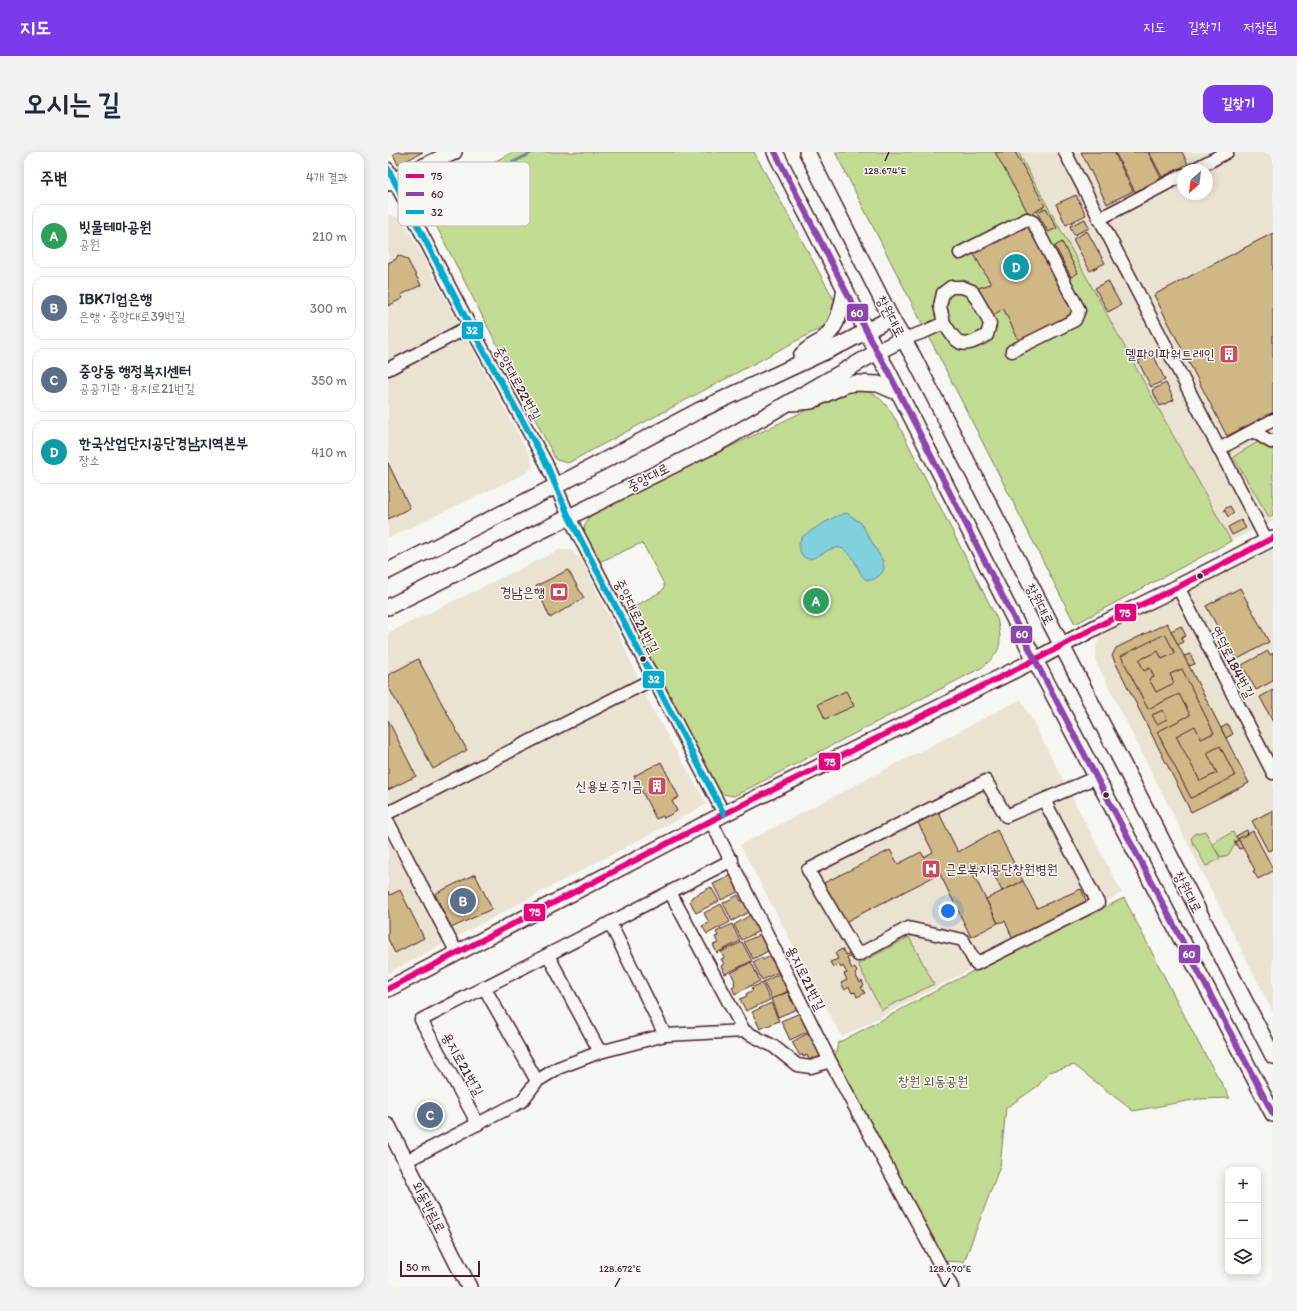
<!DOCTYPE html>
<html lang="ko">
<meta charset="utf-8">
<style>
body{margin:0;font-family:Itim,"Poor Story",sans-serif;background:#f2f2f3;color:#1f2937}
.controls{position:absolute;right:12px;bottom:12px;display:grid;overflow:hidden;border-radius:8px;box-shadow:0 2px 10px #0003}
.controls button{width:36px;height:36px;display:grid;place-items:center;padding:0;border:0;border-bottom:1px solid #e0e1e3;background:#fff;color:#1f2937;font:20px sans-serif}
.compass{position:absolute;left:789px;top:12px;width:36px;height:36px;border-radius:50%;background:#fff;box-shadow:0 2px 10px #0003;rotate:208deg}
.scale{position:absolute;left:12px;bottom:10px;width:80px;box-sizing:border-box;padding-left:4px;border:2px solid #4a1f2b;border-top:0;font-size:11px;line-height:14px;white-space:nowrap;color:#4a1f2b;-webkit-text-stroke:3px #f6f6f2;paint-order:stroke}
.you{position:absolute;left:560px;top:759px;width:14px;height:14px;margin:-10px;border:3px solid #fff;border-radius:50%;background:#1a73e8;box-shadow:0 0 0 6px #1a73e833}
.badge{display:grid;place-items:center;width:26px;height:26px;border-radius:50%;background:#7c3aed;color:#fff;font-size:13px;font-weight:700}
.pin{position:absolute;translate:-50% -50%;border:2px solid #fff;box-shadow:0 1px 4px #0006}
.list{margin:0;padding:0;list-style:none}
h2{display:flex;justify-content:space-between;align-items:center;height:52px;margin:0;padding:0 16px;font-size:17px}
h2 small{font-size:13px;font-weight:400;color:#747a83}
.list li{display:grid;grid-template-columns:26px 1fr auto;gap:12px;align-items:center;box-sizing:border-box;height:64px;margin:0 8px 8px;padding:0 8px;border:1px solid #e0e1e3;border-radius:12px}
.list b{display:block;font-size:15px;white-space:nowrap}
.list p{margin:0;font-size:13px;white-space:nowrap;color:#747a83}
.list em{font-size:13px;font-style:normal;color:#747a83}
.icon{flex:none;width:22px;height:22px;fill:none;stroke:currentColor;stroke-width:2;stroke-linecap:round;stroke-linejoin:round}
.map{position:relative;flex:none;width:885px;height:1135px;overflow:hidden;border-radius:12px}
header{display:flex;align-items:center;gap:24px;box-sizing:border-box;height:56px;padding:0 20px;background:#7c3aed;color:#fff}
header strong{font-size:19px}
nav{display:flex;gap:22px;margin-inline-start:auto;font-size:14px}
.intro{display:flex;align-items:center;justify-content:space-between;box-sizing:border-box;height:96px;padding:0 24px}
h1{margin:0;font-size:28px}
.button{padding:10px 18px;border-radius:12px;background:#7c3aed;color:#fff;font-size:14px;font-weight:700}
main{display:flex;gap:24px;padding:0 24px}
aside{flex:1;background:#fff;border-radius:12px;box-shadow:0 2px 10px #0003}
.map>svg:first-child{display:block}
</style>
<header>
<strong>지도</strong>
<nav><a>지도</a><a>길찾기</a><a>저장됨</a></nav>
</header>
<div class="intro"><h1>오시는 길</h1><a class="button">길찾기</a></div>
<main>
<aside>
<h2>주변<small>4개 결과</small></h2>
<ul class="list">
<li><span class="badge" style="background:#2e9e5b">A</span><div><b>빗물테마공원</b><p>공원</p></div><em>210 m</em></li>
<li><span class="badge" style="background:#5c6f8a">B</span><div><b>IBK기업은행</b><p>은행 · 중앙대로39번길</p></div><em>300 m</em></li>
<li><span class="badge" style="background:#5c6f8a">C</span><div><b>중앙동 행정복지센터</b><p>공공기관 · 용지로21번길</p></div><em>350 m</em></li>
<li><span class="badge" style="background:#0f9aa8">D</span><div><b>한국산업단지공단경남지역본부</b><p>장소</p></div><em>410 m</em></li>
</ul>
</aside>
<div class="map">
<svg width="885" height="1135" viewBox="0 0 885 1135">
<rect width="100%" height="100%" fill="#f6f6f2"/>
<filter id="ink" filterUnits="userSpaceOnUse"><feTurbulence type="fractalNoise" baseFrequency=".025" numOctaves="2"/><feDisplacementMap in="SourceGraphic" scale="8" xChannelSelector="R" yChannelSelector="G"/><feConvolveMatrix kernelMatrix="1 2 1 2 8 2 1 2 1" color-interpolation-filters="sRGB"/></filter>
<g filter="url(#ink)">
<!-- built -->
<g fill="#eae3d2" fill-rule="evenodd">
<path d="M630 0H885V369L843 389ZM795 18H819V42H795Z"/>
<polygon points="0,62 9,65 19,75 143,306 145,315 138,321 0,386"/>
<polygon points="885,397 885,860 708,510 708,493 714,481"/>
<polygon points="171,398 183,398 193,407 233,488 264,557 319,652 0,821 0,481"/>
<polygon points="633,547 734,741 593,812 454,885 352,693"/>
</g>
<!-- green -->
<g fill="#c2db92" stroke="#867d5e">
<polygon points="125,0 366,0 451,157 440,172 180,311 168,308 37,52 39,44"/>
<polygon points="447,0 630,0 843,389 687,472"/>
<path d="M472 237C493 243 497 251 508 268L609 467C615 492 613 501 593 516L346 644 335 642 327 634 238 459 274 439 276 436V432L256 394 254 392H251L216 408 213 409 208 406 196 379 197 372 201 365 211 358 456 240Z"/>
<polygon points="873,288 885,296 885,363 881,365 845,305"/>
<polygon points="817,679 832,706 821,713 818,714 803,687 806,682"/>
<polygon points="845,680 849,688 846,689 847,693 840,703 833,705 825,694 829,688"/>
<polygon points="736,746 811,892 842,946 810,947 745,959 686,913 661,920 650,934 618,956 612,1014 576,1110 553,1109 446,910 450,891 602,810"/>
<polygon points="521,785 546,832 493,858 470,812"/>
</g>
<!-- water -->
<path fill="#81d0dd" stroke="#6b8996" d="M459 361 473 371 495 409C495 412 496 414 496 416 495 423 484 431 477 427 469 420 469 405 455 397 440 389 421 421 412 399 410 394 411 390 414 385 423 378 449 362 459 361Z"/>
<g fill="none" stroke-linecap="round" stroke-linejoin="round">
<!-- stream -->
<polyline stroke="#6b8996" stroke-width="3" points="44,52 145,0"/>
</g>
<!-- building -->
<g fill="#cfb786" stroke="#4a1f2b">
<polygon points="4,0 35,0 10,13"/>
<polygon points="607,0 627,0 657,54 641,63"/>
<polygon points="693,0 726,0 745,39 719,52"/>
<polygon points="727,0 760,0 773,26 747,40"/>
<polygon points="761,0 794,0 800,12 774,25"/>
<polygon points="688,43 698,63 678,73 668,52"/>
<polygon points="658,56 669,76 660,80 649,60"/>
<polygon points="697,67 701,76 686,83 682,74"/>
<polygon points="639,71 685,161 631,189 615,156 604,165 590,136 603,132 584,99"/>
<polygon points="699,79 717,111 702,119 685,87"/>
<polygon points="885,81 885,261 839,284 766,143"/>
<polygon points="674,90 690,121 683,125 667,94"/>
<polygon points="10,103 19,107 33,133 13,143 15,146 0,154 0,111 8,107"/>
<polygon points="720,129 733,153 720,160 707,136"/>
<polygon points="765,202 777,228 763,235 750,209"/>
<polygon points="778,231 786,248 772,254 764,238"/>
<polygon points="0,311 22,356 0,367"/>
<polygon points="842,354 846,361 840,365 836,357"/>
<polygon points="853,368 858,376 844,383 840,375"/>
<polygon points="180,418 196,446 162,466 148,434"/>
<polygon points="852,436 881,490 848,508 818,454"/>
<circle cx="422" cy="456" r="4.5"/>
<polygon points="779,471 861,631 803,660 724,504 728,496"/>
<polygon points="793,474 798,484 793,486 795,490 790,493 783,479"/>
<polygon points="777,482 787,501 774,507 770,499 751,508 756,519 762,516 766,525 761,527 768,540 786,531 782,522 794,517 826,581 813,587 807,574 788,584 812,629 829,621 819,601 832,594 847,624 803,646 769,580 802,563 791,542 760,557 733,504"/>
<polygon points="880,499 882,503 885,501 885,529 868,538 854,513"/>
<polygon points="802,502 807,512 801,514 796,504"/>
<polygon points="30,507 79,598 45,617 0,534 0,523"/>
<polygon points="885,538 885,570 872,545"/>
<polygon points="458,539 466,554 437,567 430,552"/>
<polygon points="775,558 779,567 769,572 764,563"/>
<polygon points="0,568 28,624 0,638"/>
<polygon points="840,572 845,582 838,586 833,576"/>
<polygon points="273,610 291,645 284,649 289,659 276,666 275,664 268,667 246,624"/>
<polygon points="549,657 570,700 609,678 635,729 614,739 600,711 584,720 610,771 583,785 547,712 544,713 549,723 453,772 434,732 502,698 510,712 533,700 536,705 545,700 528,667"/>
<polygon points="885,658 885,697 880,699 864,669"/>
<polygon points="859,678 860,682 850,687 848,684"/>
<polygon points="865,679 885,717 885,719 870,727 865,719 867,718 850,687"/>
<polygon points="851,688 855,696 851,697 847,690"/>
<polygon points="87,722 104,757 63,776 47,742"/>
<polygon points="344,723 352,739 333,748 325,732"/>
<polygon points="635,729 649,756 693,737 700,753 626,790 617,769 610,771 598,747"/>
<polygon points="323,735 331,749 308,761 302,749 304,745"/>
<polygon points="12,738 36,786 7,801 0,787 0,739 2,743"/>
<polygon points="350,743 353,749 357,747 363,759 344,769 335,751"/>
<polygon points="333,752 342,770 319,782 314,774 321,771 316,761"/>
<polygon points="364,762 373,778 354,788 346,773"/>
<polygon points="344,772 352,789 329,801 325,793 330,791 327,785 330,784 328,780"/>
<polygon points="375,781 384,797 365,807 356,790"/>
<polygon points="354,790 364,809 337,822 333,814 336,812 333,807 336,806 333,800"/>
<polygon points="454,797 458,803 460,802 462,805 459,806 464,817 467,816 469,820 467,822 472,831 474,829 476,834 473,835 477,841 469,845 467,840 464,841 461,835 457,838 453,831 459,828 456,822 459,821 455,814 453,816 451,812 445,815 442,810 450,807 447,801"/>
<polygon points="382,804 384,809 389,806 395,818 374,828 365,810 374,805 375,808"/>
<polygon points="363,810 372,829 347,842 344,835 347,833 346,830 347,829 343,821"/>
<polygon points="391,822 395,830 398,830 402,838 384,847 375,830"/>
<polygon points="374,831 382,848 358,859 352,847 359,844 358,842 365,838 363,836"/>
<polygon points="400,840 404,850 410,847 414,855 390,865 383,847"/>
<polygon points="383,851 391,869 372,877 364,860"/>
<polygon points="412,861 423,878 402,888 393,869"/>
<polygon points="420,881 427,893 430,891 436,902 427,907 425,905 421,908 419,903 415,905 414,902 412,904 404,890"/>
</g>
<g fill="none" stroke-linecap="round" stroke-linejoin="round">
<!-- minor casing -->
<g stroke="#4a1f2b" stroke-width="15">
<g id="minor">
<polyline points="677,0 879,389"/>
<polyline points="0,17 82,174 158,311 181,365 336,662"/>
<polyline points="805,18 839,0"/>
<polyline points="711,67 795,23"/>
<polyline points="572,101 639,67 645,70 691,158 687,168 624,199"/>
<path d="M515 187 536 180 556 171C571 195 574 197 599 183L602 172 598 163 584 139 574 135H563L555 141 552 154 556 171"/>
<polyline points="0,217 82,174"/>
<polyline points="865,279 883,290 885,289"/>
<polyline points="831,297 885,268"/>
<polyline points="790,435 885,621"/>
<polyline points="656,648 710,751 588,812 575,788 520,776 470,803 420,718 598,629 618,664 709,625"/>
<polyline points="0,661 265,527"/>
<polyline points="0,670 69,801"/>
<polyline points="282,740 356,879"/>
<polyline points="222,771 277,883"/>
<polyline points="160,803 212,900"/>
<polyline points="96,835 149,929"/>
<polyline points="442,909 564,1135"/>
<polyline points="90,972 33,868 344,708"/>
<polyline points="18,1009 134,949 149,929 170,916 212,900 277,883 356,879 385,894 409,913 423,915 442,909 323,669"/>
</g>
</g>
<!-- major casing -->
<g stroke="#4a1f2b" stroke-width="18">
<g id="major">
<polyline points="387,0 489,200 499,217 647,508 885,962"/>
<polyline points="419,0 503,166 525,204 885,904"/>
<polyline points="0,31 66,0"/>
<path d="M413 204C418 197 426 194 433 189 450 176 454 156 457 136"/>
<polyline points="405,251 423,249 457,233 467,231 490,232 511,241"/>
<polyline points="0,419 168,334 312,258 458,190 503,166"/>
<polyline points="0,455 332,290 489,200 515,187"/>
<polyline points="0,837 336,662 647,508 710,474 790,435 885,386"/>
<polyline points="0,974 81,1135"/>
</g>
</g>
<!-- minor -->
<use href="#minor" stroke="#f6f6f2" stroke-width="12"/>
<!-- major -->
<use href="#major" stroke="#f6f6f2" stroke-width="15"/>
<!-- bus-1 casing -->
<g stroke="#f6f6f2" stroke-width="9">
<polyline id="bus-1" points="0,837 336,662 647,508 710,474 790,435 885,386"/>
</g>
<!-- bus-2 casing -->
<g stroke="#f6f6f2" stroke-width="9">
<polyline id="bus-2" points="387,0 489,200 499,217 647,508 885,962"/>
</g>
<!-- bus-3 casing -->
<g stroke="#f6f6f2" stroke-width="9">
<polyline id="bus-3" points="0,17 82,174 158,311 181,365 336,662"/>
</g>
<!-- bus-1 -->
<use href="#bus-1" stroke="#e5007d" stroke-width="6"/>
<!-- bus-2 -->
<use href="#bus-2" stroke="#8e44ad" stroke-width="6"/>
<!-- bus-3 -->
<use href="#bus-3" stroke="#00a9ce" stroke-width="6"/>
</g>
</g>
<!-- ticks -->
<path fill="none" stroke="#4a1f2b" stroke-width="1.5" d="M497 9 501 0M227 1135 232 1126M557 1135 562 1126"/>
<!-- icons -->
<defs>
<g id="building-square" transform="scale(1)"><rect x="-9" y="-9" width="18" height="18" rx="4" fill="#d1495b" stroke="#f6f6f2"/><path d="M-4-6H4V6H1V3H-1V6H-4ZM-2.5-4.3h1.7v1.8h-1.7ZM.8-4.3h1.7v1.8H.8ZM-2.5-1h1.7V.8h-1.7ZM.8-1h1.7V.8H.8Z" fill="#fff"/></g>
<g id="bank-square" transform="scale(1)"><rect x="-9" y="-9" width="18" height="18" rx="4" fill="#d1495b" stroke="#f6f6f2"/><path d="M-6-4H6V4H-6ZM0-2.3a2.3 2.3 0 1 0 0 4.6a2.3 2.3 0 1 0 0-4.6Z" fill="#fff"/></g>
<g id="hospital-square" transform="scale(1)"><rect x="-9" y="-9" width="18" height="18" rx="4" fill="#d1495b" stroke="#f6f6f2"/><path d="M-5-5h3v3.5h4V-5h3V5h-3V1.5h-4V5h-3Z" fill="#fff"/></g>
</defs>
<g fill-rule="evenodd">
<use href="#building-square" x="841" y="202"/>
<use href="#bank-square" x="171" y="440"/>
<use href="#building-square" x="269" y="634"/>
<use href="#hospital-square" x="543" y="717"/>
</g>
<!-- markers -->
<g fill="#4a1f2b" stroke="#f6f6f2" stroke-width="1.5">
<circle cx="812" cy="424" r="3.5"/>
<circle cx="255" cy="507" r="3.5"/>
<circle cx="718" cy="643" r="3.5"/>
</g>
<g text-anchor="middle" stroke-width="3" stroke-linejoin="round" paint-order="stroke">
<!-- street labels -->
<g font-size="14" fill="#4a1f2b" stroke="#f6f6f2">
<text transform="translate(503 164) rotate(62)" y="5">창원대로</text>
<text transform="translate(130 231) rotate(61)" y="5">중앙대로22번길</text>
<text transform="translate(260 325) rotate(-27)" y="5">중앙대로</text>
<text transform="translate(652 452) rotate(63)" y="5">창원대로</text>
<text transform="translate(249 464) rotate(63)" y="5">중앙대로21번길</text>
<text transform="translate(845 510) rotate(63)" y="5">연덕로184번길</text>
<text transform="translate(800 740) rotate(63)" y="5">창원대로</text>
<text transform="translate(418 826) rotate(64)" y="5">용지로21번길</text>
<text transform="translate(75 912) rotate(61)" y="5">용지로21번길</text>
<text transform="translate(41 1055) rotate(63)" y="5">외동반림로</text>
</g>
<!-- poi labels -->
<g font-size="14" fill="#4a1f2b" stroke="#f6f6f2" text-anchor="end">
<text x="827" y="207">델파이파워트레인</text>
<text x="157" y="445">경남은행</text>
<text x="255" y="639">신용보증기금</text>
<text x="557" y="722" text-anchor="start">근로복지공단창원병원</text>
</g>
<!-- park labels -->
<g font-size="14" fill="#684e45" stroke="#f6f6f2">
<text x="545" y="934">창원 외동공원</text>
</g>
</g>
<!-- legend -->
<rect x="10" y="10" width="132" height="64" rx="6" fill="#f6f6f2" stroke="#c2b6b6" stroke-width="1"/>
<rect x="18" y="22" width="18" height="4" fill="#e5007d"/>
<rect x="18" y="40" width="18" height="4" fill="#8e44ad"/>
<rect x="18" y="58" width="18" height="4" fill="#00a9ce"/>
<g font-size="11" fill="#4a1f2b">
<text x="43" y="28">75</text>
<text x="43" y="46">60</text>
<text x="43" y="64">32</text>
</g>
<g font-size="10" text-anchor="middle" fill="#4a1f2b" stroke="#f6f6f2" stroke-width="3" stroke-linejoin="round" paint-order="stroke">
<text x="497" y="22">128.674°E</text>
<text x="232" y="1120">128.672°E</text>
<text x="562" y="1120">128.670°E</text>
</g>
<g stroke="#f6f6f2" stroke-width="1.5">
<rect x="458" y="151" width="23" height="19" rx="4" fill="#8e44ad"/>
<rect x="73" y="169" width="23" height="19" rx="4" fill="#00a9ce"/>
<rect x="726" y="451" width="23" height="19" rx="4" fill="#e5007d"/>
<rect x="622" y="473" width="23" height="19" rx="4" fill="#8e44ad"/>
<rect x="254" y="518" width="23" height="19" rx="4" fill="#00a9ce"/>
<rect x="430" y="600" width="23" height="19" rx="4" fill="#e5007d"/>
<rect x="135" y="751" width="23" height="19" rx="4" fill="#e5007d"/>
<rect x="790" y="792" width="23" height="20" rx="4" fill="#8e44ad"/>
</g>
<g font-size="11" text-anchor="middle" font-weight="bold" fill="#fff">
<text x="469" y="165">60</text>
<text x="84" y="182">32</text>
<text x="737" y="465">75</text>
<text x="634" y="486">60</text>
<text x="266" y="531">32</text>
<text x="442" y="614">75</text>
<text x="147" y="764">75</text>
<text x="801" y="806">60</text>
</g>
</svg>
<div class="controls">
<button>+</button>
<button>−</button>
<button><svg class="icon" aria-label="layers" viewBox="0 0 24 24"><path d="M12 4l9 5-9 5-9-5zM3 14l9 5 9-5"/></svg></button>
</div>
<svg class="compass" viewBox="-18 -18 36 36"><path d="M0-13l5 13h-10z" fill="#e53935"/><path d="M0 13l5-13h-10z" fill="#747a83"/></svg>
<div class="scale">50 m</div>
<div class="you"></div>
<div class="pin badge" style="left:428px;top:449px;background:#2e9e5b">A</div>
<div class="pin badge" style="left:75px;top:749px;background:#5c6f8a">B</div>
<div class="pin badge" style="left:42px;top:963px;background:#5c6f8a">C</div>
<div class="pin badge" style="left:628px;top:115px;background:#0f9aa8">D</div>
</div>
</main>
